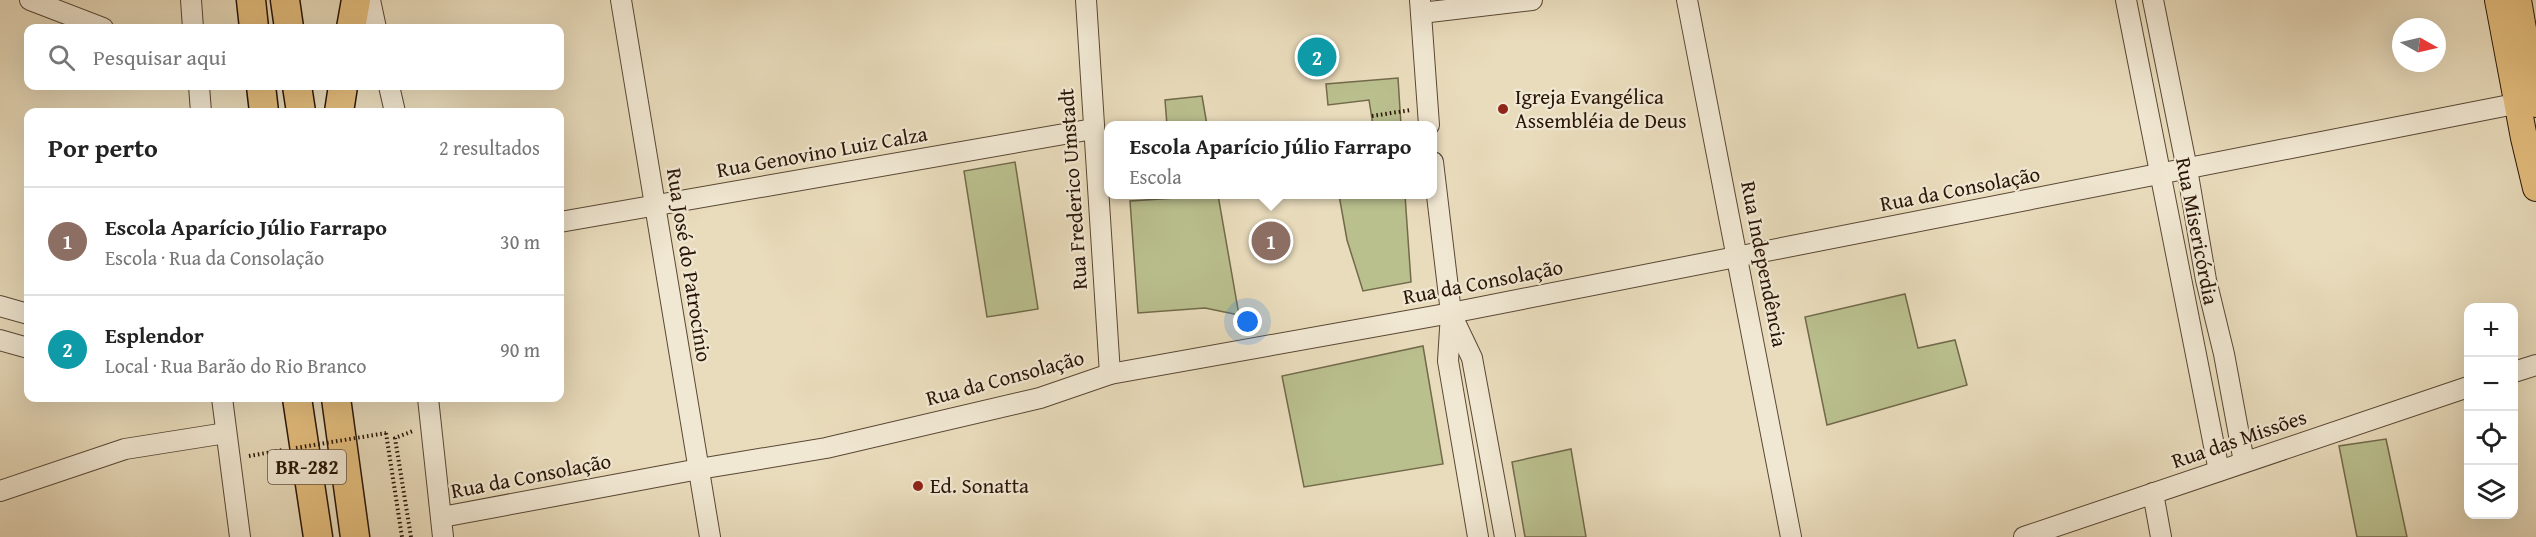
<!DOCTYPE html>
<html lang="pt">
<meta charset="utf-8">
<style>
body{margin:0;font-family:"Gentium Book Plus",serif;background:#f6f6f6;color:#222}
.controls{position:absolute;right:18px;bottom:18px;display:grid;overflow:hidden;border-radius:12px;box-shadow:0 6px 24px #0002}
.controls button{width:54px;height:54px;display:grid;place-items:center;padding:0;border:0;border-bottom:2px solid #e0e0e0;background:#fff;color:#222;font:30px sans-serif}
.compass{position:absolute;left:2392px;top:18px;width:54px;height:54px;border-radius:50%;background:#fff;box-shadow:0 6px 24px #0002;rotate:98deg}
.you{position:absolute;left:1248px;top:322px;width:21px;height:21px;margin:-15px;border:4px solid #fff;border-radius:50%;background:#1a73e8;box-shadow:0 0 0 9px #1a73e833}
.badge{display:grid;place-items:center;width:39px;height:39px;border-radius:50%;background:#db2777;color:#fff;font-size:20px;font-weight:700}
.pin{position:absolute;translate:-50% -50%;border:3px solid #fff;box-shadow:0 2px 6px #0006}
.popup{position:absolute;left:1104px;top:121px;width:333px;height:78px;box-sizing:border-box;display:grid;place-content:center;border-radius:12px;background:#fff;filter:drop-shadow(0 2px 4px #0005);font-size:20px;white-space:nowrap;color:#767676}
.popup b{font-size:22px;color:#222}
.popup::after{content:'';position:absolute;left:50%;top:100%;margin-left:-12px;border:12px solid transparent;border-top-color:#fff}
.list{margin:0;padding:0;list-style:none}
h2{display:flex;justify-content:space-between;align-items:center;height:78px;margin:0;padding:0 24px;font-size:26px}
h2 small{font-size:20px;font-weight:400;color:#767676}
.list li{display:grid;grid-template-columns:39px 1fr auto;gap:18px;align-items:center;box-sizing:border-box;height:108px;padding:0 24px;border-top:2px solid #e0e0e0}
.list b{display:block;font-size:22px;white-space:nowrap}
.list p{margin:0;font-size:20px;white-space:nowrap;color:#767676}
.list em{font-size:20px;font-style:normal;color:#767676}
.icon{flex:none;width:33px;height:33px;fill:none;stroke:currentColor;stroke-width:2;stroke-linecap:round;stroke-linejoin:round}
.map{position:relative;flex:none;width:2536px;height:537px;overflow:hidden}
.search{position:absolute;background:#fff;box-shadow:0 6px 24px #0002;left:24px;top:24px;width:540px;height:66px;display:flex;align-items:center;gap:15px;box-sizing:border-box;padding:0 21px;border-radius:12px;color:#767676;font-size:22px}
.panel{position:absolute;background:#fff;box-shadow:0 6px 24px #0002;left:24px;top:108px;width:540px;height:294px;border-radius:12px}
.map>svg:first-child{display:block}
</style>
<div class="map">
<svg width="2536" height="537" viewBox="0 0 2536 537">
<rect width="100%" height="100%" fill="#e9dcbc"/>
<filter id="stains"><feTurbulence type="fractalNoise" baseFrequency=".00333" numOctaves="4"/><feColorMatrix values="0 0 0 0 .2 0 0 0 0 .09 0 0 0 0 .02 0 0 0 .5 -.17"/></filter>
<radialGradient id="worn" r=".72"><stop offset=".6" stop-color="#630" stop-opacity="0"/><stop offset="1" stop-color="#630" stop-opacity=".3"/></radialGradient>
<!-- green -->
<g fill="#babf8e" stroke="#726a4a" stroke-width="1.5">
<polygon points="1398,78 1401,125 1373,125 1369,100 1328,105 1326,84"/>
<polygon points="1202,96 1207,125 1167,125 1165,100"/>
<polygon points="1015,162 1038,309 987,317 964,171"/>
<polygon points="1175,195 1218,195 1239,315 1205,308 1138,313 1130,201 1175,198"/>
<polygon points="1339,195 1405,195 1411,282 1363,291 1347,240"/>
<polygon points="1905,294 1918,348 1955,340 1967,385 1827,425 1805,317"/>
<polygon points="1423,346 1443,464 1304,487 1282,376"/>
<polygon points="2386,439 2407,537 2357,537 2339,446"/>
<polygon points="1571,449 1586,537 1525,537 1512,462"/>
</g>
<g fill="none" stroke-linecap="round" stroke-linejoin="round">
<!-- minor casing -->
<g stroke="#594734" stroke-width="22">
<g id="minor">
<polyline points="30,0 103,28"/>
<polyline points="191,0 193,28"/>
<polyline points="370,0 376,28"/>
<polyline points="621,0 710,537"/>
<polyline points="1086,0 1110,374"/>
<polyline points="1420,0 1429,125"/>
<polyline points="1687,0 1791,537"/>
<polyline points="2126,0 2219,471"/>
<polyline points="2153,0 2187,169 2206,280 2224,354 2244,462"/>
<polyline points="1421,13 1532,0"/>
<polyline points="199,86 201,112"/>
<polyline points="389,86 395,112"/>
<polyline points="1433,162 1451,313 1448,361 1478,537"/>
<polyline points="560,222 1093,129"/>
<polyline points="0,306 28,314"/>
<polyline points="1452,316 1472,358 1505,537"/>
<polyline points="0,340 28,348"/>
<polyline points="2514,372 2536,365"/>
<polyline points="222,398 240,537"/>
<polyline points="428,398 443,537"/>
<polyline points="0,491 125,449 226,433"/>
<polyline points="2153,493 2161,537"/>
<polyline points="442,517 699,469 826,448 1040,398 1110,374 1451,313 2530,101"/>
<polyline points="2024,537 2468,387"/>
</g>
</g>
<!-- major casing -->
<g stroke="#291507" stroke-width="28">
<g id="major">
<polyline points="2498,0 2524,138 2536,188"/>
<polyline points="2518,0 2536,104"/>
</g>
</g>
<!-- highway casing -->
<g stroke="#291507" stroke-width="31">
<g id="highway">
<polyline points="251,0 254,28"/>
<polyline points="285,0 289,28"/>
<polyline points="351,28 356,0"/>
<polyline points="261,86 264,112"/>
<polyline points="297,86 301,112"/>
<polyline points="339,112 343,86"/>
<polyline points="297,398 318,537"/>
<polyline points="336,398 355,537"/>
</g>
</g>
<!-- path -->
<g stroke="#291507" stroke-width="4" stroke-dasharray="1.5 3" stroke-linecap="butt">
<polyline points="1372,116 1411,110"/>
<polyline points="386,433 402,537"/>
<polyline points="249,456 283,450"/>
<polyline points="411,537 395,438 413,431"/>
</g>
<!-- minor -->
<use href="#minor" stroke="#f1e8d3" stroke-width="20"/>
<!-- major -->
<use href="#major" stroke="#e4be7e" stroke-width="26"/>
<!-- highway -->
<use href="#highway" stroke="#e4be7e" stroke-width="28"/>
<!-- path-bridge -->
<polyline stroke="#291507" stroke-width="4" stroke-dasharray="1.5 3" stroke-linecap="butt" points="296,448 386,433"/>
</g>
<!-- markers -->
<g fill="#8f2418" stroke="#f1e8d3" stroke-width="2">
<circle cx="1503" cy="109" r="6"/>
<circle cx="918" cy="486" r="6"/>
</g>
<g text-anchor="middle" stroke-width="4.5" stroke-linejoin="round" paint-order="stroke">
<!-- shield labels -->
<rect fill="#f1e8d3" stroke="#655444" stroke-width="1.5" x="268" y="450" width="78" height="34" rx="4.5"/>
<g font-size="20" font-weight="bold" fill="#291507">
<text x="307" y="474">BR-282</text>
</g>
<!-- poi labels -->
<g font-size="21" fill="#291507" stroke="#f1e8d3" text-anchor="start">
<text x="1515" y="104">Igreja Evangélica<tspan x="1515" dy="24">Assembléia de Deus</tspan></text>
<text x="930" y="493">Ed. Sonatta</text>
</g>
<!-- street labels -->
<g font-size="21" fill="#291507" stroke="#f1e8d3">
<text transform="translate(822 152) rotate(-10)" y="7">Rua Genovino Luiz Calza</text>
<text transform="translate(1073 189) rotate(-94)" y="7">Rua Frederico Umstadt</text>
<text transform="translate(1960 189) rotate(-11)" y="7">Rua da Consolação</text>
<text transform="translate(2197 231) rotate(79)" y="7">Rua Misericórdia</text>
<text transform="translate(1764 264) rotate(79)" y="7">Rua Independência</text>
<text transform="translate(689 265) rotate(81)" y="7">Rua José do Patrocínio</text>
<text transform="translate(1483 282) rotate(-11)" y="7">Rua da Consolação</text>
<text transform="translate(1005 378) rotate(-15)" y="7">Rua da Consolação</text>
<text transform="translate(2239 439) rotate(-19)" y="7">Rua das Missões</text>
<text transform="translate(531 476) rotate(-11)" y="7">Rua da Consolação</text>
</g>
</g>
<rect width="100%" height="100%" filter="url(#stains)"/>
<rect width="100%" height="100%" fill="url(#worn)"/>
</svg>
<div class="controls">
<button>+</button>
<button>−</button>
<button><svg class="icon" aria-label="locate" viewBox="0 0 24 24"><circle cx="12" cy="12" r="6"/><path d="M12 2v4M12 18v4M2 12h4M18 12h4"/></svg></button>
<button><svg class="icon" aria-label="layers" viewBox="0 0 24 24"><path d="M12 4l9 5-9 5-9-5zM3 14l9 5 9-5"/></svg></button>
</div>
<svg class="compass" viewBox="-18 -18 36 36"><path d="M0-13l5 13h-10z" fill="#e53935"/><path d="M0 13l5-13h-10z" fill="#767676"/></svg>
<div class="you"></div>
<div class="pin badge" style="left:1271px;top:241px;background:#8d6e63">1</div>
<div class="popup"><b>Escola Aparício Júlio Farrapo</b>Escola</div>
<div class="pin badge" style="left:1317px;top:57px;background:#0f9aa8">2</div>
<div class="search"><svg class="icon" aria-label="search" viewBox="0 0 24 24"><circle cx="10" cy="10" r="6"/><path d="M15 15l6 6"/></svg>Pesquisar aqui</div>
<section class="panel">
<h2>Por perto<small>2 resultados</small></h2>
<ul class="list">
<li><span class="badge" style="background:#8d6e63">1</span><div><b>Escola Aparício Júlio Farrapo</b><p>Escola · Rua da Consolação</p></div><em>30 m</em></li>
<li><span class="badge" style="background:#0f9aa8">2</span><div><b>Esplendor</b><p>Local · Rua Barão do Rio Branco</p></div><em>90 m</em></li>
</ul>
</section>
</div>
